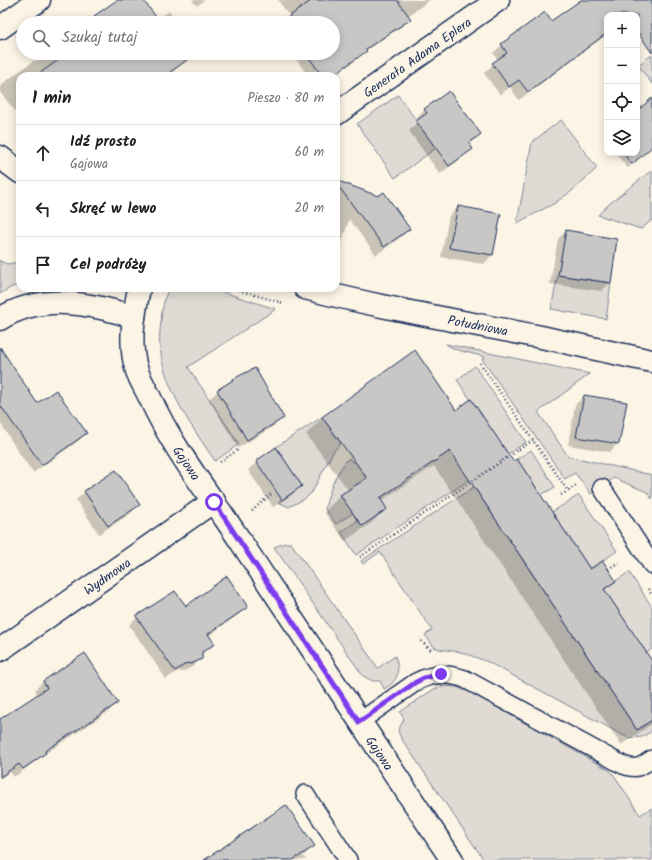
<!DOCTYPE html>
<html lang="pl">
<meta charset="utf-8">
<style>
body{margin:0;font-family:Kalam,sans-serif;background:#f6f6f6;color:#202124}
.controls{position:absolute;right:12px;top:12px;display:grid;overflow:hidden;border-radius:8px;box-shadow:0 2px 10px #0003}
.controls button{width:36px;height:36px;display:grid;place-items:center;padding:0;border:0;border-bottom:1px solid #e0e0e0;background:#fff;color:#202124;font:20px sans-serif}
.stop{position:absolute;width:12px;height:12px;margin:-9px;border:3px solid #7c3aed;border-radius:50%;background:#fff}
.stop.end{background:#7c3aed;border-color:#fff;box-shadow:0 1px 4px #0008}
.list{margin:0;padding:0;list-style:none}
h2{display:flex;justify-content:space-between;align-items:center;height:52px;margin:0;padding:0 16px;font-size:17px}
h2 small{font-size:13px;font-weight:400;color:#757577}
.list li{display:grid;grid-template-columns:26px 1fr auto;gap:12px;align-items:center;box-sizing:border-box;height:56px;padding:0 16px;border-top:1px solid #e0e0e0}
.list b{display:block;font-size:15px;white-space:nowrap}
.list p{margin:0;font-size:13px;white-space:nowrap;color:#757577}
.list em{font-size:13px;font-style:normal;color:#757577}
.icon{flex:none;width:22px;height:22px;fill:none;stroke:currentColor;stroke-width:2;stroke-linecap:round;stroke-linejoin:round}
.map{position:relative;flex:none;width:652px;height:860px;overflow:hidden}
.search{position:absolute;background:#fff;box-shadow:0 2px 10px #0003;left:16px;top:16px;width:324px;height:44px;display:flex;align-items:center;gap:10px;box-sizing:border-box;padding:0 14px;border-radius:22px;color:#757577;font-size:15px}
.panel{position:absolute;background:#fff;box-shadow:0 2px 10px #0003;left:16px;top:72px;width:324px;height:220px;border-radius:12px}
.map>svg:first-child{display:block}
</style>
<div class="map">
<svg width="652" height="860" viewBox="0 0 652 860">
<rect width="100%" height="100%" fill="#fcf5e5"/>
<filter id="ink" filterUnits="userSpaceOnUse"><feTurbulence type="fractalNoise" baseFrequency=".025" numOctaves="2"/><feDisplacementMap in="SourceGraphic" scale="8" xChannelSelector="R" yChannelSelector="G"/><feConvolveMatrix kernelMatrix="1 2 1 2 8 2 1 2 1" color-interpolation-filters="sRGB"/></filter>
<g filter="url(#ink)">
<!-- green -->
<g fill="#dfdbd4" stroke="#7d8599">
<polygon points="652,55 652,84 638,65"/>
<polygon points="398,95 436,148 395,178 357,124"/>
<polygon points="561,120 597,168 573,190 555,203 517,223 532,142"/>
<polygon points="652,170 652,220 641,229 598,215 609,204"/>
<polygon points="0,260 0,261 7,264 20,262 20,285 12,287 0,294"/>
<polygon points="558,275 611,283 606,319 551,309"/>
<path d="M169 288H210L276 309 188 367 239 444 215 461C192 427 165 390 160 348 159 339 160 329 161 321 162 309 164 298 169 288Z"/>
<polygon points="446,344 590,374 538,412 568,456 652,475 652,499 647,492 614,478 591,494 575,473 565,479 482,359 485,357 454,349"/>
<path d="M475 366 526 442 356 555 341 532 357 521 353 513 336 524 325 509C329 490 336 472 349 458L352 462 359 461 366 470 363 473 380 498 488 425 457 380Z"/>
<polygon points="322,417 341,443 333,452 312,492 306,498 289,507 278,502 302,486 276,447"/>
<polygon points="531,450 555,487 541,495 517,459"/>
<polygon points="474,487 637,730 652,720 652,731 642,737 628,738 488,662 461,652 439,649 434,647 425,635 432,630 380,552 363,564 361,561"/>
<polygon points="579,495 617,551 590,569 552,512"/>
<path d="M285 543H291L378 668 395 656C400 671 399 681 384 689L380 681H373L363 676 274 547Z"/>
<polygon points="629,572 652,607 652,649 646,653 604,589"/>
<polygon points="444,686 456,687 469,692 609,770 614,775 640,815 652,808 652,860 484,860 401,738 398,731 404,719 400,712 434,689"/>
</g>
<!-- shadow -->
<g fill="#0003">
<polygon points="118,0 142,0 157,20 169,11 178,23 88,23 94,17"/>
<polygon points="192,0 204,0 197,6"/>
<polygon points="278,0 430,0 408,16 409,19 401,27 363,52 357,59 334,76 308,76 292,53 333,53 333,23 282,23 290,17"/>
<polygon points="616,0 652,0 652,24 637,35 637,15 607,15 607,34 519,100 510,87 500,95 484,73 498,60 493,53 502,45 551,22"/>
<polygon points="47,53 181,53 186,60 170,74 172,76 20,76 20,108 15,111 0,92 0,87 6,81 35,60 36,61"/>
<polygon points="425,109 480,134 468,145 471,149 463,157 440,174 409,131 418,121 416,118"/>
<polygon points="637,113 652,115 652,146 628,168 615,153 637,153"/>
<polygon points="336,181 409,229 401,237 376,255 349,219 342,242 336,248"/>
<polygon points="458,207 500,215 492,255 484,264 441,257 449,216"/>
<polygon points="566,231 610,283 601,291 550,284 558,239"/>
<polygon points="415,351 456,411 513,463 590,570 614,581 604,591 652,662 652,724 621,745 434,466 381,501 386,509 370,524 345,541 324,512 340,496 349,491 306,434 322,418"/>
<polygon points="0,366 37,405 86,433 77,442 33,473 17,450 0,422"/>
<polygon points="218,391 282,418 274,426 238,448 209,399"/>
<polygon points="584,396 618,443 610,452 568,445 575,405"/>
<polygon points="257,462 301,486 292,495 273,507 248,470"/>
<polygon points="85,492 138,505 130,514 99,534 76,500"/>
<polygon points="247,607 238,615 208,636 213,644 201,655 201,658 192,667 182,672 178,671 166,679 129,625 137,617"/>
<polygon points="43,681 117,703 108,712 43,755 36,761 14,777 10,772 0,779 0,720 38,695 35,690"/>
<polygon points="313,846 303,856 306,860 205,860"/>
</g>
<!-- building -->
<g fill="#c8c7c6" stroke="#1b2f5e">
<polygon points="117,0 143,0 161,23 99,23 94,16"/>
<polygon points="312,0 397,0 411,19 366,49 367,51 332,76 322,76 306,53 333,53 333,23 285,23 283,21"/>
<polygon points="581,0 652,0 652,53 637,31 637,15 607,15 607,33 528,92 519,80 509,87 492,63 507,53 501,44 545,12 551,21"/>
<polygon points="68,53 182,53 187,60 165,76 36,76"/>
<polygon points="449,91 481,134 469,143 473,149 449,166 416,121 427,113 424,109"/>
<polygon points="652,98 652,147 632,164 623,153 637,153 637,111"/>
<polygon points="336,180 378,196 384,192 410,229 384,247 336,183"/>
<polygon points="458,206 501,214 493,255 449,248"/>
<polygon points="566,230 617,239 611,283 558,275"/>
<polygon points="0,347 37,403 56,390 87,433 42,465 0,405"/>
<polygon points="415,350 456,410 471,399 513,461 517,459 590,569 603,561 616,581 604,589 652,661 652,720 637,730 450,451 380,498 387,509 362,526 340,495 367,478 322,417"/>
<polygon points="255,368 284,418 247,440 217,390 233,380 233,379"/>
<polygon points="584,395 627,402 619,444 576,437"/>
<polygon points="276,447 302,486 282,500 256,461"/>
<polygon points="116,470 140,505 108,526 84,491"/>
<polygon points="227,576 248,607 208,634 215,644 202,652 202,659 191,664 187,663 175,671 136,616 175,591 186,606"/>
<polygon points="85,653 118,703 45,751 46,753 23,769 19,764 0,777 0,719 47,688 43,681"/>
<polygon points="286,805 315,846 293,860 204,860"/>
</g>
<g fill="none" stroke-linecap="round" stroke-linejoin="round">
<!-- service casing -->
<g stroke="#1b2f5e" stroke-width="20">
<g id="service">
<polyline points="602,488 652,565"/>
<path d="M359 722 416 682C433 673 447 673 465 679L623 765C637 770 640 767 652 759"/>
<polyline points="305,794 348,860"/>
</g>
</g>
<!-- minor casing -->
<g stroke="#1b2f5e" stroke-width="25">
<g id="minor">
<polyline points="0,28 39,0"/>
<polyline points="336,114 498,0"/>
<path d="M139 288C134 315 128 344 137 371 140 380 146 389 150 398 174 451 211 496 243 545 313 650 382 755 452 860"/>
<path d="M0 319C41 293 90 303 134 317"/>
<polyline points="0,650 214,501"/>
</g>
</g>
<!-- tertiary casing -->
<g stroke="#1b2f5e" stroke-width="25">
<g id="tertiary">
<polyline points="0,157 20,172"/>
<path d="M305 288C381 308 459 321 536 336 575 344 613 353 652 361"/>
</g>
</g>
<!-- path -->
<g stroke="#1b2f5e" stroke-width="2.5" stroke-dasharray="1 3" stroke-linecap="butt">
<polyline points="231,288 283,303"/>
<polyline points="480,363 568,491 578,484"/>
<polyline points="220,462 239,449"/>
<polyline points="561,495 568,491"/>
<polyline points="252,511 271,494"/>
<polyline points="360,557 533,440"/>
<polyline points="608,569 619,562"/>
<polyline points="648,589 652,595"/>
<polyline points="421,641 432,651"/>
</g>
<!-- service -->
<use href="#service" stroke="#fcf5e5" stroke-width="17"/>
<!-- minor -->
<use href="#minor" stroke="#fcf5e5" stroke-width="22"/>
<!-- tertiary -->
<use href="#tertiary" stroke="#fcf5e5" stroke-width="22"/>
</g>
</g>
<g fill="none" stroke-linecap="round" stroke-linejoin="round" filter="url(#ink)">
<!-- route -->
<polyline stroke="#7c3aed" stroke-width="5" points="214,502 359,722 416,682 424,678 441,674"/>
</g>
<g text-anchor="middle" stroke-width="4" stroke-linejoin="round" paint-order="stroke">
<!-- street labels -->
<g font-size="13" fill="#1b2f5e" stroke="#fcf5e5">
<text transform="translate(417 57) rotate(-35)" y="5">Generała Adama Eplera</text>
<text transform="translate(478 325) rotate(11)" y="5">Południowa</text>
<text transform="translate(187 463) rotate(56)" y="5">Gajowa</text>
<text transform="translate(107 576) rotate(-35)" y="5">Wydmowa</text>
<text transform="translate(380 753) rotate(56)" y="5">Gajowa</text>
</g>
</g>
</svg>
<div class="controls">
<button>+</button>
<button>−</button>
<button><svg class="icon" aria-label="locate" viewBox="0 0 24 24"><circle cx="12" cy="12" r="6"/><path d="M12 2v4M12 18v4M2 12h4M18 12h4"/></svg></button>
<button><svg class="icon" aria-label="layers" viewBox="0 0 24 24"><path d="M12 4l9 5-9 5-9-5zM3 14l9 5 9-5"/></svg></button>
</div>
<div class="stop" style="left:214px;top:502px"></div>
<div class="stop end" style="left:441px;top:674px"></div>
<div class="search"><svg class="icon" aria-label="search" viewBox="0 0 24 24"><circle cx="10" cy="10" r="6"/><path d="M15 15l6 6"/></svg>Szukaj tutaj</div>
<section class="panel">
<h2>1 min<small>Pieszo · 80 m</small></h2>
<ul class="list">
<li><svg class="icon" aria-label="ahead" viewBox="0 0 24 24"><path d="M12 20V5M6 11l6-6 6 6"/></svg><div><b>Idź prosto</b><p>Gajowa</p></div><em>60 m</em></li>
<li><svg class="icon" aria-label="left" viewBox="0 0 24 24"><path d="M17 20v-9H6M10 6l-5 5 5 5"/></svg><div><b>Skręć w lewo</b></div><em>20 m</em></li>
<li><svg class="icon" aria-label="arrive" viewBox="0 0 24 24"><path d="M6 21V4h12l-3 4 3 4H6"/></svg><div><b>Cel podróży</b></div></li>
</ul>
</section>
</div>
